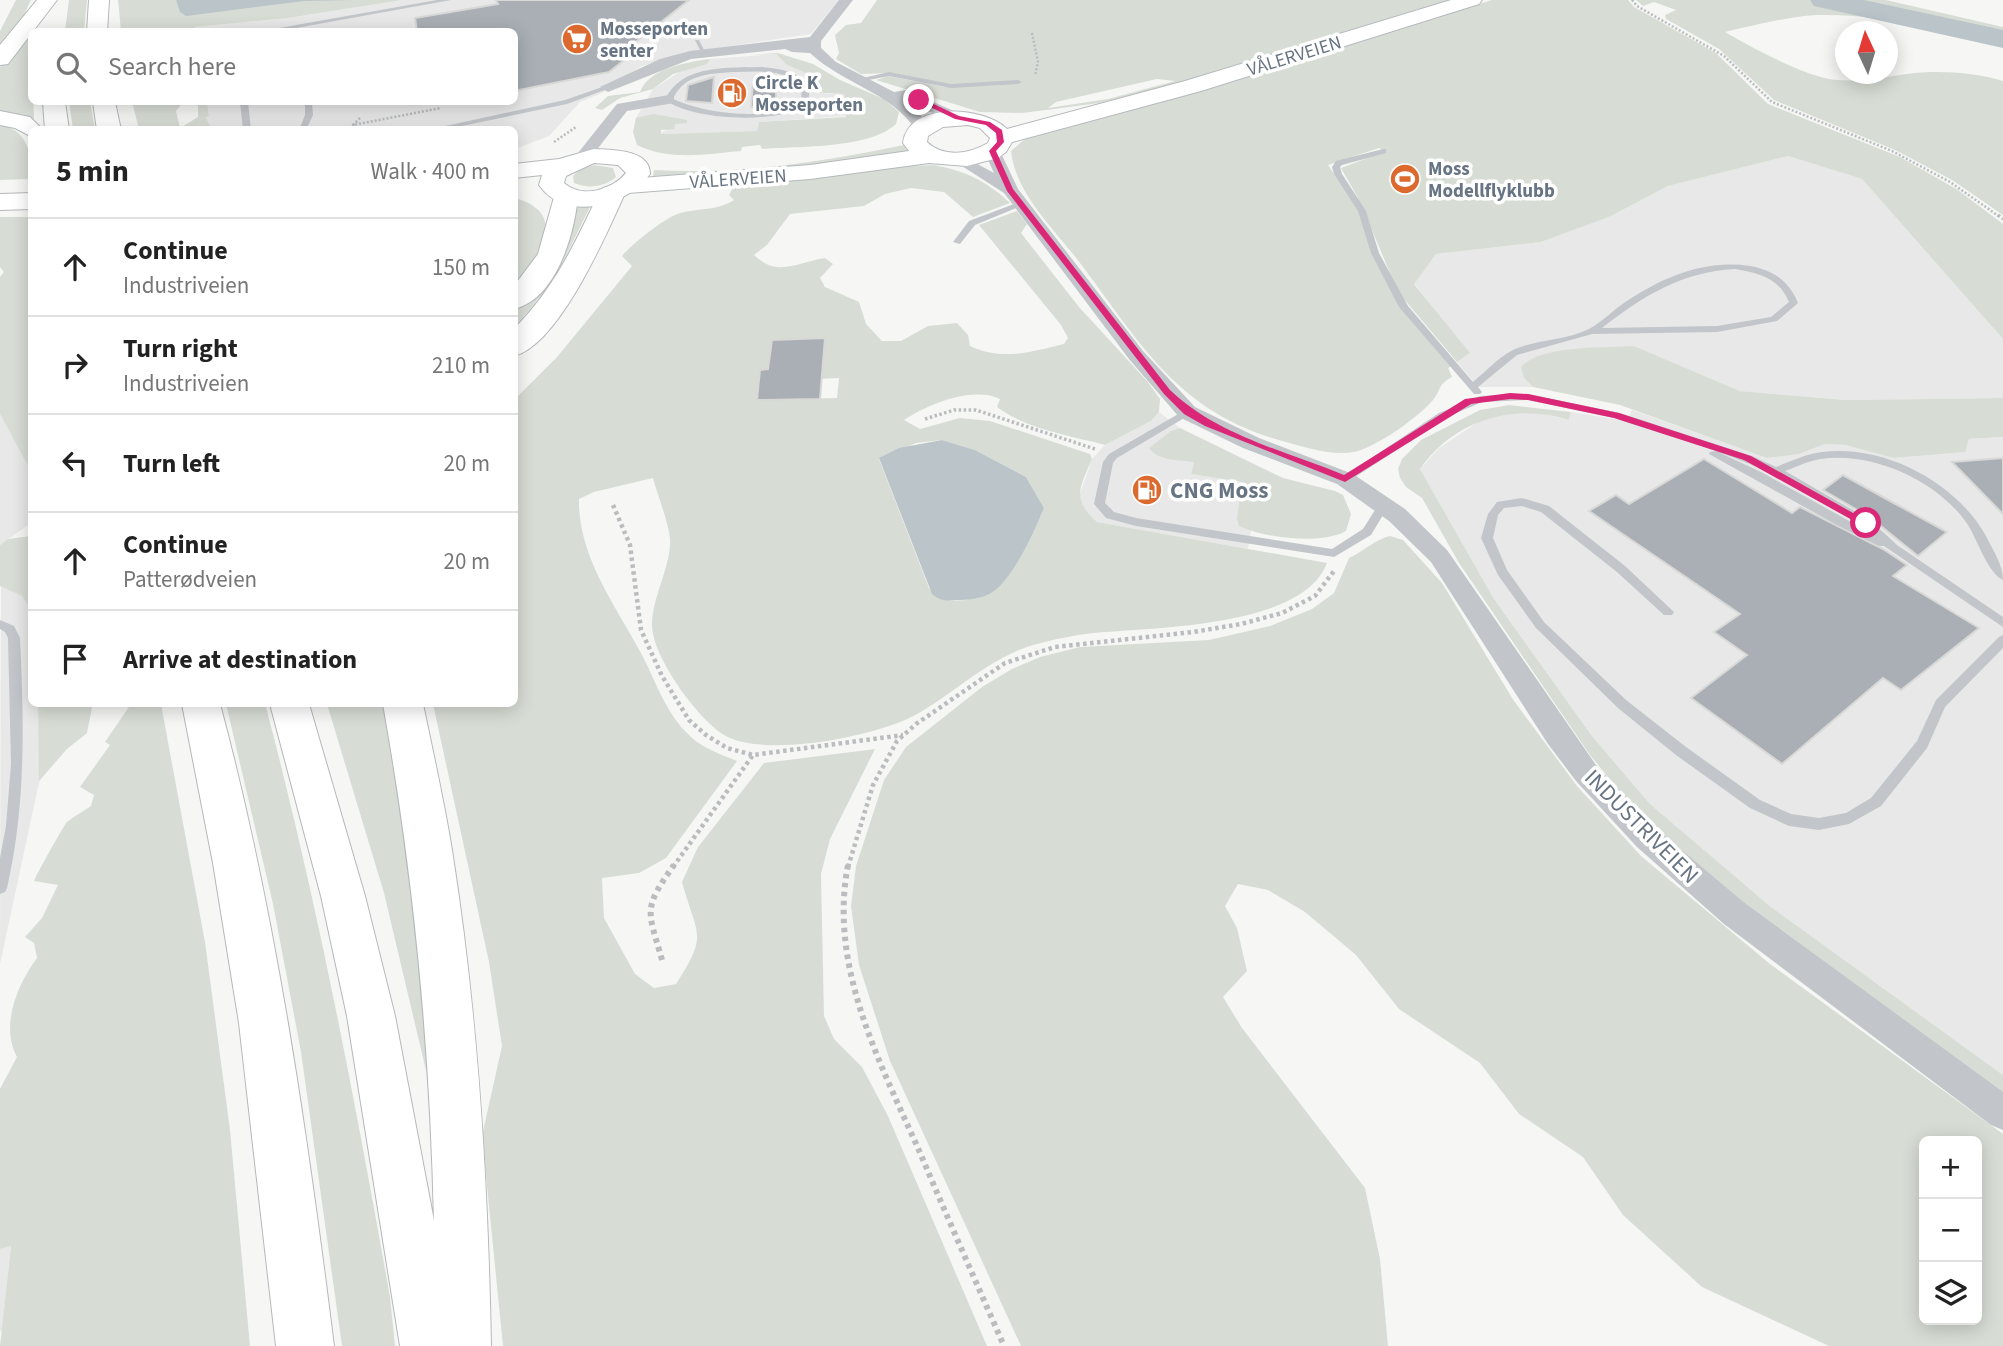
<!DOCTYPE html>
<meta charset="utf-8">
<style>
body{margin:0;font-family:"Source Sans 3",sans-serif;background:#f6f6f6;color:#222}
.controls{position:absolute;right:21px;bottom:21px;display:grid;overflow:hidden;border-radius:10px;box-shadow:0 4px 18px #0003}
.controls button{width:63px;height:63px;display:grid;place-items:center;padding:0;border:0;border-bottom:2px solid #e0e0e0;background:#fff;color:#222;font:35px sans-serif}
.compass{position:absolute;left:1835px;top:21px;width:63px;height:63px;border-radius:50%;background:#fff;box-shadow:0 4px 18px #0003;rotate:356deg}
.stop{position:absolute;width:21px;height:21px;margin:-16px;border:5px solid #db2777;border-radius:50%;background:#fff}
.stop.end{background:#db2777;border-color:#fff;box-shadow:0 2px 7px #0008}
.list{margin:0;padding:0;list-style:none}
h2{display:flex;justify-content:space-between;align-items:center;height:91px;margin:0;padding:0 28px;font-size:30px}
h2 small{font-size:23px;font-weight:400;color:#767676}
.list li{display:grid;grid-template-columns:46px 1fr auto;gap:21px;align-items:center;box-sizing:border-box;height:98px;padding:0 28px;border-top:2px solid #e0e0e0}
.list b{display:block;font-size:26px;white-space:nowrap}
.list p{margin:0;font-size:23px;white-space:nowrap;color:#767676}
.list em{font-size:23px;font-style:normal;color:#767676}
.icon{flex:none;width:38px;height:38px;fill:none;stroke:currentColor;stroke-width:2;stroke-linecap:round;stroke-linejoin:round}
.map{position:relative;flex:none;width:2003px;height:1346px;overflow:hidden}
.search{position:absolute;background:#fff;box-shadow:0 4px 18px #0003;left:28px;top:28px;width:490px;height:77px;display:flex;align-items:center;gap:18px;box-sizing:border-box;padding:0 24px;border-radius:10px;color:#767676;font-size:26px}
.panel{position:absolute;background:#fff;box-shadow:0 4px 18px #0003;left:28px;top:126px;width:490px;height:581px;border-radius:10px}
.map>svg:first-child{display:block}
</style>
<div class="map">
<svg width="2003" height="1346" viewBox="0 0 2003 1346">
<rect width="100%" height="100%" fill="#f6f7f4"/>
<!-- built -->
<g fill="#e7e8e7">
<polygon points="402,0 839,0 811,34 683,53 642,66 623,77 611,89 580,102 549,136 515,149 514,130 211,130 206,116 209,115 207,102 514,102 514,32 195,32 195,27 288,18"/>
<polygon points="776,54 784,62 815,77 820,91 826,94 844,94 846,116 759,122 757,131 660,134 676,123 687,123 636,118 653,89 681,71 710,59"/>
<polygon points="1788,156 1862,179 2003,339 2003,398 1846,400 1740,391 1634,346 1524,378 1533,387 1478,387 1457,362 1469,354 1414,283 1436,254 1541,242 1609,217 1668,186"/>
<polygon points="1632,410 1768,458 1799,454 1825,444 1845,445 1894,458 1964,452 1969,439 2003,437 2003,1075 1771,907 1650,804 1592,736 1494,599 1420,469 1439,448 1484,418 1502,414 1536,412 1569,420 1571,412 1627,421"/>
<polygon points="1159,412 1180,428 1171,431 1194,462 1191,474 1242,482 1247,529 1251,530 1248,549 1097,522 1083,510 1079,497 1092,459 1105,445 1151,421"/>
<polygon points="0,414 32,471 31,523 0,545"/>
<polygon points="1,586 22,596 31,610 32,704 38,704 41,773 0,964"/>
<polygon points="11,1245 2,1330 0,1332 0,1249"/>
</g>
<!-- green -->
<g fill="#d7ddd5" fill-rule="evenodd">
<polygon points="16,0 31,0 18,28 0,51 0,31"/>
<polygon points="69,0 87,0 84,31 65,31"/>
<polygon points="118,0 176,0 179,7 243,0 402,0 288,18 195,27 194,32 121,31"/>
<path d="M877 0H1451L1181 82 1099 103 1062 108 1022 113 980 112 876 80 888 76 945 87 1001 85 946 84 893 73 861 74 836 59 839 53 835 35 846 25 861 23ZM1157 79 1175 81 1108 99 1048 108 1056 102Z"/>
<path d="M1492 0H1628L1634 7 1716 53 1768 104 1900 157 1958 190 2003 224V339L1862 179 1788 156 1668 186 1609 217 1541 242 1436 254 1414 284 1470 353 1457 362 1398 292 1369 223 1364 227C1379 283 1412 323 1451 366L1448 368 1452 377C1437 385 1442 389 1433 400 1419 417 1375 448 1354 452 1331 456 1308 448 1286 442 1176 413 1141 343 1077 259 1053 228 1015 192 1011 151L1027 137 1197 92ZM1379 148 1386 151 1341 168 1358 198 1353 202 1328 165Z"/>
<path d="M1636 0H1886L2003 27V47C1945 31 1882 14 1821 15 1794 15 1752 26 1725 32 1753 48 1807 78 1838 80 1863 82 1884 77 1907 74 1937 70 1974 72 2003 81V215L1952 180 1895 150 1774 100 1719 49 1666 19 1665 15 1676 10 1654 2 1643 6Z"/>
<polygon points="31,33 34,119 25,115 0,112 0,67"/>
<path d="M778 53 813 64 840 80 884 99 899 112 896 124C870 149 798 146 762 149L760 145 742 147 741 151C707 154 669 161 637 145L633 132 636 118 654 114 687 120V123L675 124 674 129 661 130V134L757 131 759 122 846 117 844 94 823 93 815 77 786 64 776 54 747 55Z"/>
<path d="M710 59 707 64 673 74 653 89 620 98 602 110 595 108 608 96 640 92C649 68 688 62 710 59Z"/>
<polygon points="69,102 90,102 95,129 73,129"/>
<polygon points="132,102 183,102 176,111 180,128 198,117 198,102 207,102 209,116 206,117 211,129 139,129"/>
<path d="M0 124C29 132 31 152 31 179L0 180Z"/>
<path d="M904 145 908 152 836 163 653 177 654 170C738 175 822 162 904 145Z"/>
<path d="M594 165 613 168 616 177C604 187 589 189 574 183L573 176 580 169Z"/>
<path d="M934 165C965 171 987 181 1010 203L973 217 944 192 911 188 885 194 864 206 790 214 767 245 754 255C778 278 797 262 825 258L833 264 820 278 825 287 859 302 866 324 882 341H901L928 326 957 323 968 335 970 346C1002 361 1031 352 1064 344L1068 338 1061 325 979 225 1017 211 1027 224 1021 233 1079 307 1148 382 1160 399 1159 412 1151 421 1105 445C1069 435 1028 430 997 407L1000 399C972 386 929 404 904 420L920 429 960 418 990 421 1090 454 1092 459C1080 487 1071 500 1097 522L1327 563C1303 628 1153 627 1094 633 1076 635 1055 639 1037 644 991 656 959 690 919 713 881 736 764 759 724 735 698 719 654 659 652 627 651 598 671 568 670 539 668 520 658 497 653 478L594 492 579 499C578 558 617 607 643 657 656 682 666 712 686 732 699 747 720 754 737 761L666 858 639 873 602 878 604 918 635 974 654 988 676 984C709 933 697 937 682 882L698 847 764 763 875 749 830 839 821 874 824 1016 834 1039 862 1067 888 1116 987 1346H503L482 1136 502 1046 489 962 433 704H514L515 399 557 357 632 266 622 256C632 244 664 218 680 213 698 208 717 211 734 200L729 195 734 186 904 166ZM839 378 837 398 757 400 759 382ZM942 440 975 450 1026 477 1044 508 1034 531 967 600C950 601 940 602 929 588L879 459 916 443Z"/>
<path d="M515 198C572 214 536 258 515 289Z"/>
<polygon points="591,205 554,280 515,327 515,310 519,306 573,206"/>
<polygon points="0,217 31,217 31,471 0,414 0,277 4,272 0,267"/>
<path d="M1634 346 1740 391 1846 400 2003 398V437L1969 439 1965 452 1894 458 1845 445 1825 444 1799 454 1767 458 1620 405 1533 387 1524 378 1521 367C1540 345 1605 348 1634 346Z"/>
<path d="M1509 405 1571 412 1569 420C1514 402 1454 420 1420 469L1494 599 1592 736 1650 804 1771 907 2003 1075V1093L1748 906 1663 834 1621 793 1590 755 1459 563 1422 498 1406 487 1400 478 1398 469 1402 459 1421 440 1480 410Z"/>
<path d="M1180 428 1283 478 1335 491 1343 495 1351 514 1346 531C1322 545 1264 538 1239 526L1237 519 1242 482 1191 474 1194 462C1179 460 1158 461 1149 448L1171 431Z"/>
<polygon points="31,536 32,536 31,610 22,596 0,586 0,545 8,539"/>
<path d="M1390 536 1403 540 1442 583 1514 701 1577 786 1641 856 1770 964 2003 1134V1346H1829L1702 1287 1623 1215 1583 1157 1519 1114 1480 1063 1399 1009 1356 955 1305 912 1268 890 1238 884 1225 906 1237 928 1247 971 1223 997 1242 1028 1365 1188 1380 1259 1388 1346H1021L890 1061 859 965 851 906 856 866 884 780 906 747 982 687 1012 669 1040 657 1080 647 1209 640 1270 626 1312 609 1334 593 1349 558C1364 551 1374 540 1390 536ZM1924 1141H1977V1320H1924Z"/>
<polygon points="38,704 88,704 92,708 87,733 67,749 39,781"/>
<path d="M131 704H161L205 942 230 1130 250 1346H0L11 1246 0 1249V1089L17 1057C0 1026 17 985 37 958L34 943 25 937 42 918 58 885 34 881C36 875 64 825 67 822 74 816 84 811 91 806L94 795 80 787 110 745 105 742Z"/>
<path d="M226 704H265L267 711C318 905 355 1100 390 1297L395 1346H342L301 1052 273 904Z"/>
<polygon points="327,704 389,704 409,826 433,1100 384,893"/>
</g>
<!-- water -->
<g fill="#bac4c9">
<polygon points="176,0 353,0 304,1 186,16 180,12"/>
<path d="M942 440 975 450 1026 477 1044 508C1035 530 1011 584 989 594 979 599 967 600 957 600 947 601 940 601 932 594L879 458 899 448Z"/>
</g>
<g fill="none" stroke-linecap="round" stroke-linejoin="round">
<!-- river -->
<polygon fill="#bac4c9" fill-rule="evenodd" points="1810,0 1864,0 2003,30 2003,48 1814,6"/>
</g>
<!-- building -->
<g fill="#a9afb5" stroke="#d8d8d6" stroke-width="2">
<polygon points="496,0 689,0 628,48 632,54 609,72 514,91 514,32 417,32 415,18 498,4"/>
<polygon points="714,77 712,103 686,101 688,85"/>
<polygon points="776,80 776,106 751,107 753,81"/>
<polygon points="825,338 820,399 757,400 760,370 768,369 772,340"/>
<polygon points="2003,458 2003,514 1952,462"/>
<polygon points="1704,459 1792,513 1800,507 1883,549 1907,565 1893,576 1979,628 1901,690 1883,678 1782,764 1691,698 1747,655 1714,632 1740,614 1589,511 1616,495 1629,504"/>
<polygon points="1843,475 1890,501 1947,532 1918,556 1871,518 1823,490"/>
</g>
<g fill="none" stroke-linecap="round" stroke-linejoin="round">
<!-- primary casing -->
<g stroke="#b5b9bd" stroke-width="2">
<path id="primary" d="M1451 0H1482L1479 4 1201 91 1012 142 1006 152 998 158 967 166 929 163 810 179 628 193 619 191 616 186 619 181 628 179 810 165 909 151 903 143C908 101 984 106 1007 129L1185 81ZM968 125 980 128 990 138 988 143C969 154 944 158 927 142L928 136 943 127Z"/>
</g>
<!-- trunk casing -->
<g stroke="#b5b8bb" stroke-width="2">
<g id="trunk">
<path d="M594 149C612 150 650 149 650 174 628 206 565 223 539 185L542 175 514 178V164L559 159ZM594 163 618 165 626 173C612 190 582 199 564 183L566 176Z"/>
<polygon points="32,193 32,209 0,210 0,194"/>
</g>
</g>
<!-- motorway casing -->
<g stroke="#b5b8bb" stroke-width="2">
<g id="motorway">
<polygon points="37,0 57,0 8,64 0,65 0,45"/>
<polygon points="89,0 109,0 107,32 87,32"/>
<polygon points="43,102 65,102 69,130 45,130"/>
<polygon points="93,102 115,102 121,130 97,130"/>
<polygon points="0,111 30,117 43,130 32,130 32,137 15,128 0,125"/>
<path d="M612 185 621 188 625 193C607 233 559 345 514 356V329C555 287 574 245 599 193L603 188Z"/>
<path d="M565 187 574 190 578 195C575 232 557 299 514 309V286L538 254 556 190Z"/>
<path d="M182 704H220C276 913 307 1131 334 1346H276L239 1023 213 863Z"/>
<path d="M270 704H309L365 896 395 1016 434 1221C430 1045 414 877 383 704H423C433 752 444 801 452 850 478 1014 488 1180 491 1346H400L347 1016 321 896Z"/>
</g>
</g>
<!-- path-far3 -->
<g stroke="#babcbf" stroke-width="2.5" stroke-dasharray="2 2" stroke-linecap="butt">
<polyline points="1632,0 1637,6 1724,56 1772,102 1892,151 1950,182 2000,217"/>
<polyline points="1032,33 1038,62 1035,76"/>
<polyline points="360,118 353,125 441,108"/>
<polyline points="554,142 576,127"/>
</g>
<!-- path-far2 -->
<g stroke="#babcbf" stroke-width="3.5" stroke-dasharray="2.5 2.5" stroke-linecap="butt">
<polyline points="1998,215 2003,219"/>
<polyline points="925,419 954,410 976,410 1095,449"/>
</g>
<!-- path-far1 -->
<g stroke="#babcbf" stroke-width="4.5" stroke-dasharray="3.5 3.5" stroke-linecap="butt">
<polyline points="613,505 630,545 641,630 662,676 689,720 706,735 727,748 753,755 903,735"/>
<polyline points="673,867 753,755"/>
<polyline points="848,867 873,785 897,741 916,724 1005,663 1055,647 1193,632 1241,624 1282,613 1315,596 1334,571"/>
</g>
<!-- path -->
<g stroke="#babcbf" stroke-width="6" stroke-dasharray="4.5 4.5" stroke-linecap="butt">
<path d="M848 865C828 968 881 1064 921 1155 948 1219 976 1282 1004 1346"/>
<path d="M662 960C648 910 642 910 674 865"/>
</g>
<!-- service -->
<g fill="#c2c5c9" fill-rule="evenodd">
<polygon points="437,0 451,0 274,32 257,32"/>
<polygon points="695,40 699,40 706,54 702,54"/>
<path d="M762 67C781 69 797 71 810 86L808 105C777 124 695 121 665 100 681 64 728 68 762 67ZM733 72C757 72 784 68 802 86L801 102C770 122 706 114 673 99 684 74 709 74 733 72Z"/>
<polygon points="889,72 951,84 1018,80 1022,82 1018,84 951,88 889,76 858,82 854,80"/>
<polygon points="608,85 610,86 610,88 567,104 443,130 427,130 565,100"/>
<polygon points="240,102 248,102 251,130 243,130"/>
<polygon points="305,102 312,102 313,115 306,130 299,130 305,115"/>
<path d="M1383 149H1386V153L1342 165 1340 167 1342 174 1366 211 1379 253 1408 306 1473 382C1485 372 1498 358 1511 351 1535 339 1565 341 1589 329 1601 323 1612 311 1624 303 1661 278 1704 259 1750 266 1773 270 1789 281 1798 303L1777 321 1717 332 1592 334 1517 355 1478 387 1482 392 1480 394H1474L1399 307 1371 253 1358 211 1334 174 1332 167 1336 161ZM1735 269C1759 273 1779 278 1789 302L1771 317 1717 326 1602 328C1643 296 1681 272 1735 269Z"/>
<polygon points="1019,202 1026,204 975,225 960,244 953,242 969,221"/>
<path d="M1528 394 1620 413 1752 456 1776 467C1791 461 1806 454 1822 452 1884 444 1956 482 1986 536 1993 551 2003 564 2003 580 1987 573 1977 537 1966 522 1936 480 1872 451 1820 459 1808 461 1796 467 1785 471L1870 520 1897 545 2003 617V627L1884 546H1879L1837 525 1709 454 1710 452 1717 451 1614 418 1528 400 1482 402 1447 417 1349 481 1345 483 1340 479 1439 413 1480 396ZM1718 452C1770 469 1815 498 1862 526L1869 532 1761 472Z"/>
<polygon points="1187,409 1191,410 1191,414 1117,458 1113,463 1105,503 1114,512 1136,518 1332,549 1363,529 1380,502 1388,502 1389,505 1371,535 1334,557 1136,526 1106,518 1094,504 1103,462 1109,454"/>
<polygon points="1522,498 1549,506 1625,566 1674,612 1672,615 1664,615 1617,572 1541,512 1522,506 1504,508 1498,515 1493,538 1507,570 1544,622 1626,700 1686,747 1760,800 1791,814 1819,818 1846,813 1871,798 1917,741 1936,700 1999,637 2003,635 2003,648 1945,707 1927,748 1881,806 1849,824 1819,830 1789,826 1750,808 1676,755 1618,708 1536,628 1498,575 1481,538 1488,514 1497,502"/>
<path d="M0 620 14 626 20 638C24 723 26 805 7 888L5 892 0 894V858L6 826 11 764 8 638 5 632 0 629Z"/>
</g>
<!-- minor -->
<g fill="#c2c5c9" fill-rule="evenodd">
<path d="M839 0H853L821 41V48L836 62 894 92 906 90 963 115V121H951L912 104 930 127 922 132 916 130C891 92 843 84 810 53L792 52 785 49 691 59 613 90 608 92 600 87 660 59 690 51 810 37Z"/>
<polygon points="669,95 674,97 674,103 627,111 588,161 582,163 574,158 617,104"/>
<polygon points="992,146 1000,151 1018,189 1143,351 1195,407 1259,438 1353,474 1405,509 1447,550 1596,765 1657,829 1746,904 2003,1092 2003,1130 1991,1125 1724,924 1637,847 1576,781 1548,744 1431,562 1389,521 1337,484 1243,448 1179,417 1129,359 1004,193 951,159 959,154 994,173 984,151"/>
</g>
<!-- primary -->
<use href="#primary" fill="#fff" fill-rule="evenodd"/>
<!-- trunk -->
<use href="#trunk" fill="#fff" fill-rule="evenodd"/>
<!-- motorway -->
<use href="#motorway" fill="#fff" fill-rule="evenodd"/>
</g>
<!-- route -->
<path fill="#db2777" d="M921 98 959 116 990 122 1002 130 1004 142 996 151 1013 189 1170 390C1217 435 1285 451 1344 475L1465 399 1510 393 1528 394 1619 413 1751 456 1871 523 1863 526 1744 460 1614 418 1528 400 1510 399 1471 404 1345 482 1205 426 1184 414 1164 394 1007 191 989 151 997 142 996 133 986 125 955 119 916 100Z"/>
<!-- icons -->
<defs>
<g id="supermarket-disc" transform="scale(1.575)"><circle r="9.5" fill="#dc692e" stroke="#fff"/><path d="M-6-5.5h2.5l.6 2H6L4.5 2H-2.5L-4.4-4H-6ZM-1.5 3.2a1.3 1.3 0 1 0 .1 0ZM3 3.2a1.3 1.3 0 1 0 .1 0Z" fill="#fff"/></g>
<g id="fuel-disc" transform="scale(1.575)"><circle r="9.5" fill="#dc692e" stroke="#fff"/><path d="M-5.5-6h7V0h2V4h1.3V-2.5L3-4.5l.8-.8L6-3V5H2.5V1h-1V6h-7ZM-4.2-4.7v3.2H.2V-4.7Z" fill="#fff"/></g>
<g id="stadium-disc" transform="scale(1.575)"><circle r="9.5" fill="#dc692e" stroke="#fff"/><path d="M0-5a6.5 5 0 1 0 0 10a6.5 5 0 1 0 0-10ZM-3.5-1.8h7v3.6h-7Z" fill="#fff"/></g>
</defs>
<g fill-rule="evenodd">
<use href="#supermarket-disc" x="577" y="39"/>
<use href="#fuel-disc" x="732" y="93"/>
<use href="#stadium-disc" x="1405" y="179"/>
<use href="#fuel-disc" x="1147" y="490"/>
</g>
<g text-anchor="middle" stroke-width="7" stroke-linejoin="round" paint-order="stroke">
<!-- far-poi labels -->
<g font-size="19" font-weight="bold" fill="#677483" stroke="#fff" text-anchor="start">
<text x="600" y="35">Mosseporten<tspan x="600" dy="22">senter</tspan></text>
<text x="755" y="89">Circle K<tspan x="755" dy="22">Mosseporten</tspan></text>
<text x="1428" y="175">Moss<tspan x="1428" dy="22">Modellflyklubb</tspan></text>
</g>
<!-- far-street labels -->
<g font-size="19" fill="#677483" stroke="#fff">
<text transform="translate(1294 55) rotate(-17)" y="7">VÅLERVEIEN</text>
<text transform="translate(738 178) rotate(-4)" y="7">VÅLERVEIEN</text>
</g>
<!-- poi labels -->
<g font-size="23" font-weight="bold" fill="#677483" stroke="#fff" text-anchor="start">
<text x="1170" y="498">CNG Moss</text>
</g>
<!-- street labels -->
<g font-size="23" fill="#677483" stroke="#fff">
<text transform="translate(1642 826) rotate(45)" y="8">INDUSTRIVEIEN</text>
</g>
</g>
</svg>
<div class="controls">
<button>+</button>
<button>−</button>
<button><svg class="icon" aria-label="layers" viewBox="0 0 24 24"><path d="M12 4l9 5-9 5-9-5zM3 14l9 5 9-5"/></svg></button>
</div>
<svg class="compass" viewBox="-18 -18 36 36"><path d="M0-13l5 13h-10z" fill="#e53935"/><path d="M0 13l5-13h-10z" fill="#767676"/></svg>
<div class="stop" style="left:1866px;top:523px"></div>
<div class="stop end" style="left:919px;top:100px"></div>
<div class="search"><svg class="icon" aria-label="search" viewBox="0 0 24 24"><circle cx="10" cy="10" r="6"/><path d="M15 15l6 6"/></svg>Search here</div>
<section class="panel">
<h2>5 min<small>Walk · 400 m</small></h2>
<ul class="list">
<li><svg class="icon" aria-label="ahead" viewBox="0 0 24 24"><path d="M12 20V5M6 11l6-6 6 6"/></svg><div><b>Continue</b><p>Industriveien</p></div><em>150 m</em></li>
<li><svg class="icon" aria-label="right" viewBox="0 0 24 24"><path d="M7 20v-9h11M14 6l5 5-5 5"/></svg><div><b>Turn right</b><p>Industriveien</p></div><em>210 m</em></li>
<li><svg class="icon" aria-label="left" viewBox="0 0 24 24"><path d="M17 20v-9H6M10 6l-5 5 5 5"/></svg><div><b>Turn left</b></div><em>20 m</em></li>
<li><svg class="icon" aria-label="ahead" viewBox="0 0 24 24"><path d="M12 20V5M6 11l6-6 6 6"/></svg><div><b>Continue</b><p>Patterødveien</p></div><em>20 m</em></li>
<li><svg class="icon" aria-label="arrive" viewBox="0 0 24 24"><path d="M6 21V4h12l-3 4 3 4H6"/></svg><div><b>Arrive at destination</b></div></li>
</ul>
</section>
</div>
